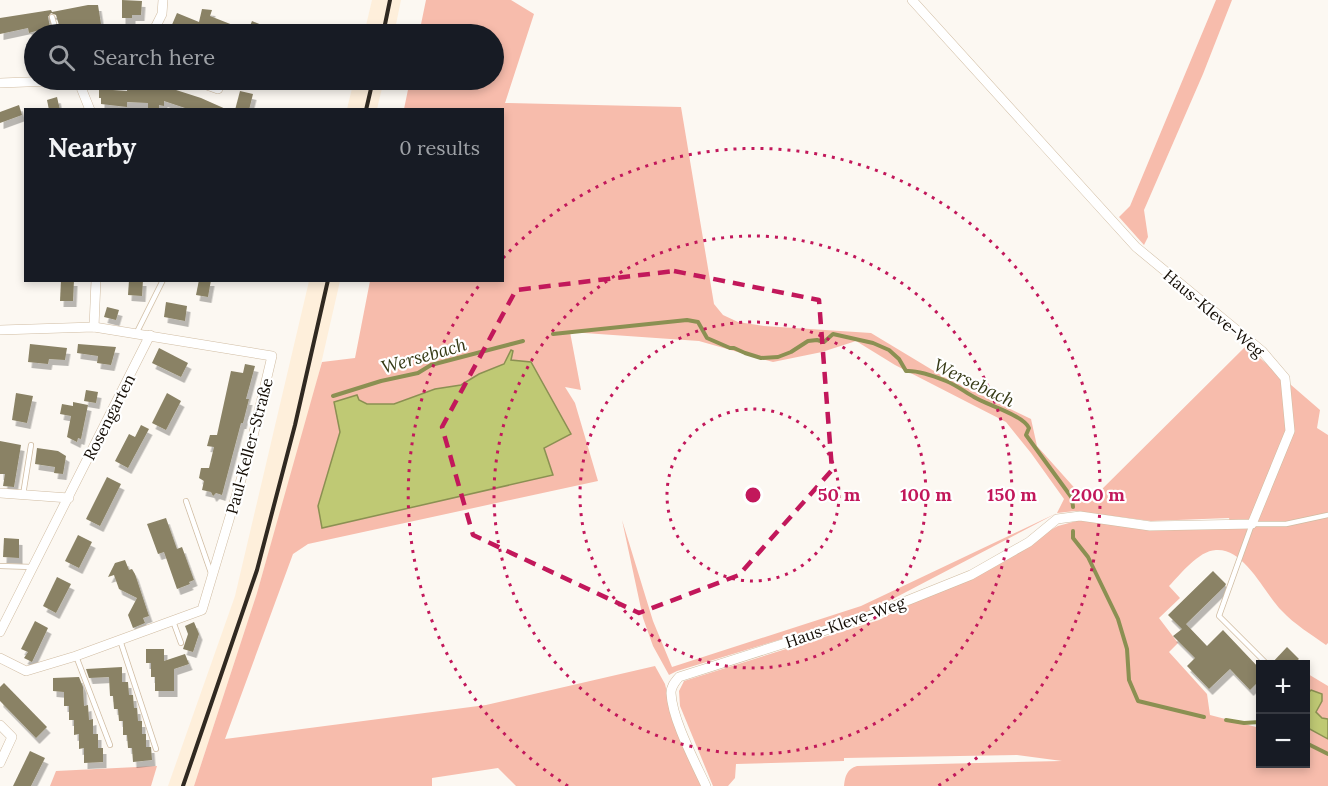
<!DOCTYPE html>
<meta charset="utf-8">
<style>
body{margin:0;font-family:Lora,serif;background:#20242c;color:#f1f3f6}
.controls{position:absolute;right:18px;bottom:18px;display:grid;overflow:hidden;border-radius:0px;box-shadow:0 3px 9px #0003}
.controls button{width:54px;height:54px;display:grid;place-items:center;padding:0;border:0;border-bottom:2px solid #363941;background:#171b24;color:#f1f3f6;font:30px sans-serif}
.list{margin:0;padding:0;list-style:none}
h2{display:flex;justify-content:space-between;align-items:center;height:78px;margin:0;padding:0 24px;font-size:26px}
h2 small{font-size:20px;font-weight:400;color:#9ea1a6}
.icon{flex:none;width:33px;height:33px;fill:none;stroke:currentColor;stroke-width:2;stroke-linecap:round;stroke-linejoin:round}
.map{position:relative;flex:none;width:1328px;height:786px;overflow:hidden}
.search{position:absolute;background:#171b24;box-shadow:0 3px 9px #0003;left:24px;top:24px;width:480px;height:66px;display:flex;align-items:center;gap:15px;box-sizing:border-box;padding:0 21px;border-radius:33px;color:#9ea1a6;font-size:22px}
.panel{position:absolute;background:#171b24;box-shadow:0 3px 9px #0003;left:24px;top:108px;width:480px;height:174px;border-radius:0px}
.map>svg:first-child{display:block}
</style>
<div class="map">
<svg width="1328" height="786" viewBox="0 0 1328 786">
<defs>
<filter id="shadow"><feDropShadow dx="3.5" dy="6" stdDeviation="0" flood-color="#0004"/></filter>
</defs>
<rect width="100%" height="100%" fill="#fcf8f2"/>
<!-- built -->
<g fill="#feefdb">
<polygon points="372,0 401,0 394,34 364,34"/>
<polygon points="354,80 384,80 377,109 347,109"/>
<polygon points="309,281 340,281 313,399 257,593 194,786 168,786 235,596"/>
</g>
<!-- green -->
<g fill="#f7bcac" fill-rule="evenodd">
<path d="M426 0H511L534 14 505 103 681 107 714 304 723 315 738 322 764 326 871 333 944 377 1031 419 1037 446 1088 503 1246 346 1320 410 1317 428 1328 435V643L1326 645C1312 635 1294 624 1282 611 1264 593 1245 548 1216 550 1198 551 1181 574 1169 586L1180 598 1159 618 1178 643 1169 652 1207 694 1210 715 1260 728V764H1306V727L1328 739V786H844C845 776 847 769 857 766L1062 761 1017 755 844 758V761L736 764 735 778 728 786H713L680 706 679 691 684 681 879 620 1058 526 1080 520 1231 526 1229 518 1151 521 1075 511 1057 513 864 614 677 671 669 675 653 646 643 618 622 520 653 621 672 667 861 606 1057 513 1064 499 1031 453 1006 422 895 365 856 341 822 352 773 362 699 341 570 332 581 390 565 387 575 403 598 481 308 544 293 554 225 739 486 705 655 666 665 684 672 713 703 786H516L498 768 432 778V786H194L257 593 322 362 355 358 370 281 502 280V110L404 109 410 80H494V34H419ZM504 364 544 448 553 474 318 505 341 432 334 403 359 400 367 404H394L435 389 461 385 479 374Z"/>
<polygon points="1216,0 1232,0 1203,74 1144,210 1148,237 1144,245 1119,217 1130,206"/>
<polygon points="1308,674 1328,686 1328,719 1322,718 1316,712 1322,701 1307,694 1306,699 1306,678"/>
<polygon points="157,766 151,786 50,786 56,771"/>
</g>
<!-- water -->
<g fill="#bfc974" stroke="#8b9052" stroke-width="1.5">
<polygon points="511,350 513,351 511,360 531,362 571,434 544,448 553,475 322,528 318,506 340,432 334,402 357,395 359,400 367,404 394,404 435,389 461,385 479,374 504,364"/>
<path d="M1311 690 1322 694V701L1316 712 1322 718 1328 719V739L1306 727C1305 715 1302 698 1311 690Z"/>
</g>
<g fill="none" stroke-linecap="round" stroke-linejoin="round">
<!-- stream -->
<g stroke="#8b9052" stroke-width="4">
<path d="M553 334 687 320 698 322 707 338 730 348H734L745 353 761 358 778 357 791 352 808 341 817 340 824 342 833 334 873 343 889 350 899 359 906 371C919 370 934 376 946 381 956 385 965 392 974 397 987 405 1023 415 1029 428L1026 435 1072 498 1073 507"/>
<polyline points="333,396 381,381 418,373 431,365 523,341"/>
<polyline points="1073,531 1073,538 1088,557 1118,619 1127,649 1129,680 1138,701 1204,717"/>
<polyline points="1226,720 1244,723 1260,722"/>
<polyline points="1306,743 1328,754"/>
</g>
</g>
<!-- building -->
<g fill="#8a8265" filter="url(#shadow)">
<polygon points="122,0 142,1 141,15 132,15 132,18 122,18"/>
<polygon points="88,5 98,5 101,24 81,26 61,32 56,15 51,13 48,17 50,27 29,33 28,28 0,34 0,18 51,10 52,12"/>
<polygon points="202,9 212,10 210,16 248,31 252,21 284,34 211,34 197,29 194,34 168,34 177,13 199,22"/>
<polygon points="128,80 144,80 143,88 164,89 166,83 174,86 173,89 201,98 228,110 191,110 164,101 164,106 159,105 159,110 148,110 148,103 127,102 127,107 101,104 101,98 99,98 99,89 127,91"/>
<polygon points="240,91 253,94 249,110 235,110"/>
<polygon points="57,97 60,110 49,110 47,100"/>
<polygon points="19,105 22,115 0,123 0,112"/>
<polygon points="61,280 74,280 73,301 60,301"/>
<polygon points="129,280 143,280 142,296 128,295"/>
<polygon points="199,280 211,280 208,297 196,295"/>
<polygon points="166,302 187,306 185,321 164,317"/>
<polygon points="107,307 119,310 116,320 104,317"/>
<polygon points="30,344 67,348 65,360 49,359 48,364 28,362"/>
<polygon points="78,344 116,347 111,365 97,363 98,356 77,353"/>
<polygon points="159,348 188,363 181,377 152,363"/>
<polygon points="245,364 255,366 246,399 249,399 243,423 241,423 222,495 216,493 213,496 211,492 202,490 204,481 199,478 201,468 209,468 214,447 207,446 210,435 217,435 231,371 243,373"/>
<polygon points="86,390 98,392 96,403 84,401"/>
<polygon points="16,393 33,396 27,423 12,420"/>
<polygon points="167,393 181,401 166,430 152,423"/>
<polygon points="73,402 88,405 81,439 78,438 77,442 67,437 71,416 60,414 62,404 73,406"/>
<polygon points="141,425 149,429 128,468 115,461 129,434 135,437"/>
<polygon points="0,441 21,445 14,487 3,486 5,474 0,474"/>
<polygon points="37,448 58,451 66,456 63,474 54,473 55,467 35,464"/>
<polygon points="107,477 121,484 100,526 86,519"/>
<polygon points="166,518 177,549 182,547 194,580 189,582 190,584 177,589 164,552 158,554 147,524"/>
<polygon points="78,535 92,542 79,568 65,561"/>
<polygon points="4,538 19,539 19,558 3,557"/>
<polygon points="125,560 129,570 132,569 135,574 149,616 143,618 145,623 133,628 128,615 137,598 119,589 114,575 108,577 115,563"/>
<polygon points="1213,571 1226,584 1225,586 1182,628 1186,624 1207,646 1223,630 1260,669 1260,680 1250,690 1230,669 1209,689 1187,666 1195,658 1173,636 1182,629 1168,615"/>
<polygon points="57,577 71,584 56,613 43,606"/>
<polygon points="35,621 48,628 32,662 24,658 28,652 21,649"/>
<polygon points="194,622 199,634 193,652 183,649 188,634 185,626"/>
<polygon points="1287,647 1299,659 1293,664 1271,664"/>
<polygon points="146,649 164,649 164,661 185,654 189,664 174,669 174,691 155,691 155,677 151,677 151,663 146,663"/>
<polygon points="122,667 122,682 128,682 129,695 133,695 134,708 137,708 138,721 142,721 142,734 146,734 146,747 151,747 152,760 133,762 132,748 128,748 127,735 123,735 123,721 119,721 118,709 114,709 113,696 110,696 109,677 89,678 86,669"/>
<polygon points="79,677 83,687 84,706 88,705 89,720 93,719 93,734 98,734 98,748 103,748 103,762 84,763 84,748 79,749 79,734 74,735 74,720 69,720 69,706 64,706 64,692 53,691 53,678"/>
<polygon points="4,683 47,727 36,738 0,701 0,687"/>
<polygon points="30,751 45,758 31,786 13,786"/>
</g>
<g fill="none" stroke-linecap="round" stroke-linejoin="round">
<!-- service casing -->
<g stroke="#d0bca2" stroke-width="6">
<g id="service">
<polyline points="52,17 57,34"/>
<polyline points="136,334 163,280"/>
<polyline points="23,495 31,445"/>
<polyline points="186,501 211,573"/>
<polyline points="0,566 33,567"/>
<polyline points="173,621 181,643"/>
<polyline points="120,640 156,749"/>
<polyline points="76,656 110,745"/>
<polyline points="1267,664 1219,616 1252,524 1286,524 1328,515"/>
</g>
</g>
<!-- minor casing -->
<g stroke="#d0bca2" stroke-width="10">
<g id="minor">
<polyline points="152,34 162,14 163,0"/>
<polyline points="78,80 90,110"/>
<polyline points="193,80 218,89"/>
<polyline points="0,83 80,80"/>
<polyline points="94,327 96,280"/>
<polyline points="0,330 94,327 272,356 249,453 202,610 76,656 26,671 0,658"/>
<polyline points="0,493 69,498"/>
<polyline points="0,632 150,335"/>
<polyline points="0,725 12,737 0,763"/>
<path d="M706 786C695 762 672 719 671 693 671 686 675 682 679 677L864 618 971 575 1029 542 1057 519 1080 516 1150 526 1252 524 1290 431 1285 378 1262 351 1136 247 912 0"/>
</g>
</g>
<!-- service -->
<use href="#service" stroke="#fff" stroke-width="4.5"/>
<!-- minor -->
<use href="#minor" stroke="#fff" stroke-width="9"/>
<!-- rail -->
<g stroke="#302921" stroke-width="4">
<polyline points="383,34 390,0"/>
<polyline points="366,110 373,80"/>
<polyline points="183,786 257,570 295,425 328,280"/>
</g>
</g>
<!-- marked area -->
<path fill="none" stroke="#c2185b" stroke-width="4.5" stroke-dasharray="12 8" stroke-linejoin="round" d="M674 271 819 300 832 470 739 575 639 613 473 535 442 427 516 290Z"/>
<!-- distance rings -->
<g fill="none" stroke="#c2185b" stroke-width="3" stroke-dasharray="3 6">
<circle cx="753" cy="495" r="86"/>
<circle cx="753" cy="495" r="173"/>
<circle cx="753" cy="495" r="259"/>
<path d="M568 786A345 345 0 0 1 481 283M503 258A345 345 0 1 1 938 786"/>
</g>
<g text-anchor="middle" stroke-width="4.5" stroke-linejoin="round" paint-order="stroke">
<!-- street labels -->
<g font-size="16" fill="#130c04" stroke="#fff">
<text transform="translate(1214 313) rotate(40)" y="6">Haus-Kleve-Weg</text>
<text transform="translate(109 417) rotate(-63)" y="6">Rosengarten</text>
<text transform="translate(249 446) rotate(-75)" y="6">Paul-Keller-Straße</text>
<text transform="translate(845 622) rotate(-19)" y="6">Haus-Kleve-Weg</text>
</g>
<!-- water labels -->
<g font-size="18" font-style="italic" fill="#353914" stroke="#fff">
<text transform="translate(424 356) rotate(-16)" y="6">Wersebach</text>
<text transform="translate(974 383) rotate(26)" y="6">Wersebach</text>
</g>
</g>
<circle cx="753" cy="495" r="9" fill="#c2185b" stroke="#fff" stroke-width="3"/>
<g font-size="18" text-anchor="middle" font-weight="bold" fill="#c2185b" stroke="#fff" stroke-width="4.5" stroke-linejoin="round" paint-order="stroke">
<text x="839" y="501">50 m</text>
<text x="926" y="501">100 m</text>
<text x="1012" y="501">150 m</text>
<text x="1098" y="501">200 m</text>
</g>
</svg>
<div class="controls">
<button>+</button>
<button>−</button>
</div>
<div class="search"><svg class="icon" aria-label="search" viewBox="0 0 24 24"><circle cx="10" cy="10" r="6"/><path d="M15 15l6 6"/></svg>Search here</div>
<section class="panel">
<h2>Nearby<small>0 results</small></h2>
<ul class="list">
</ul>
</section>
</div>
